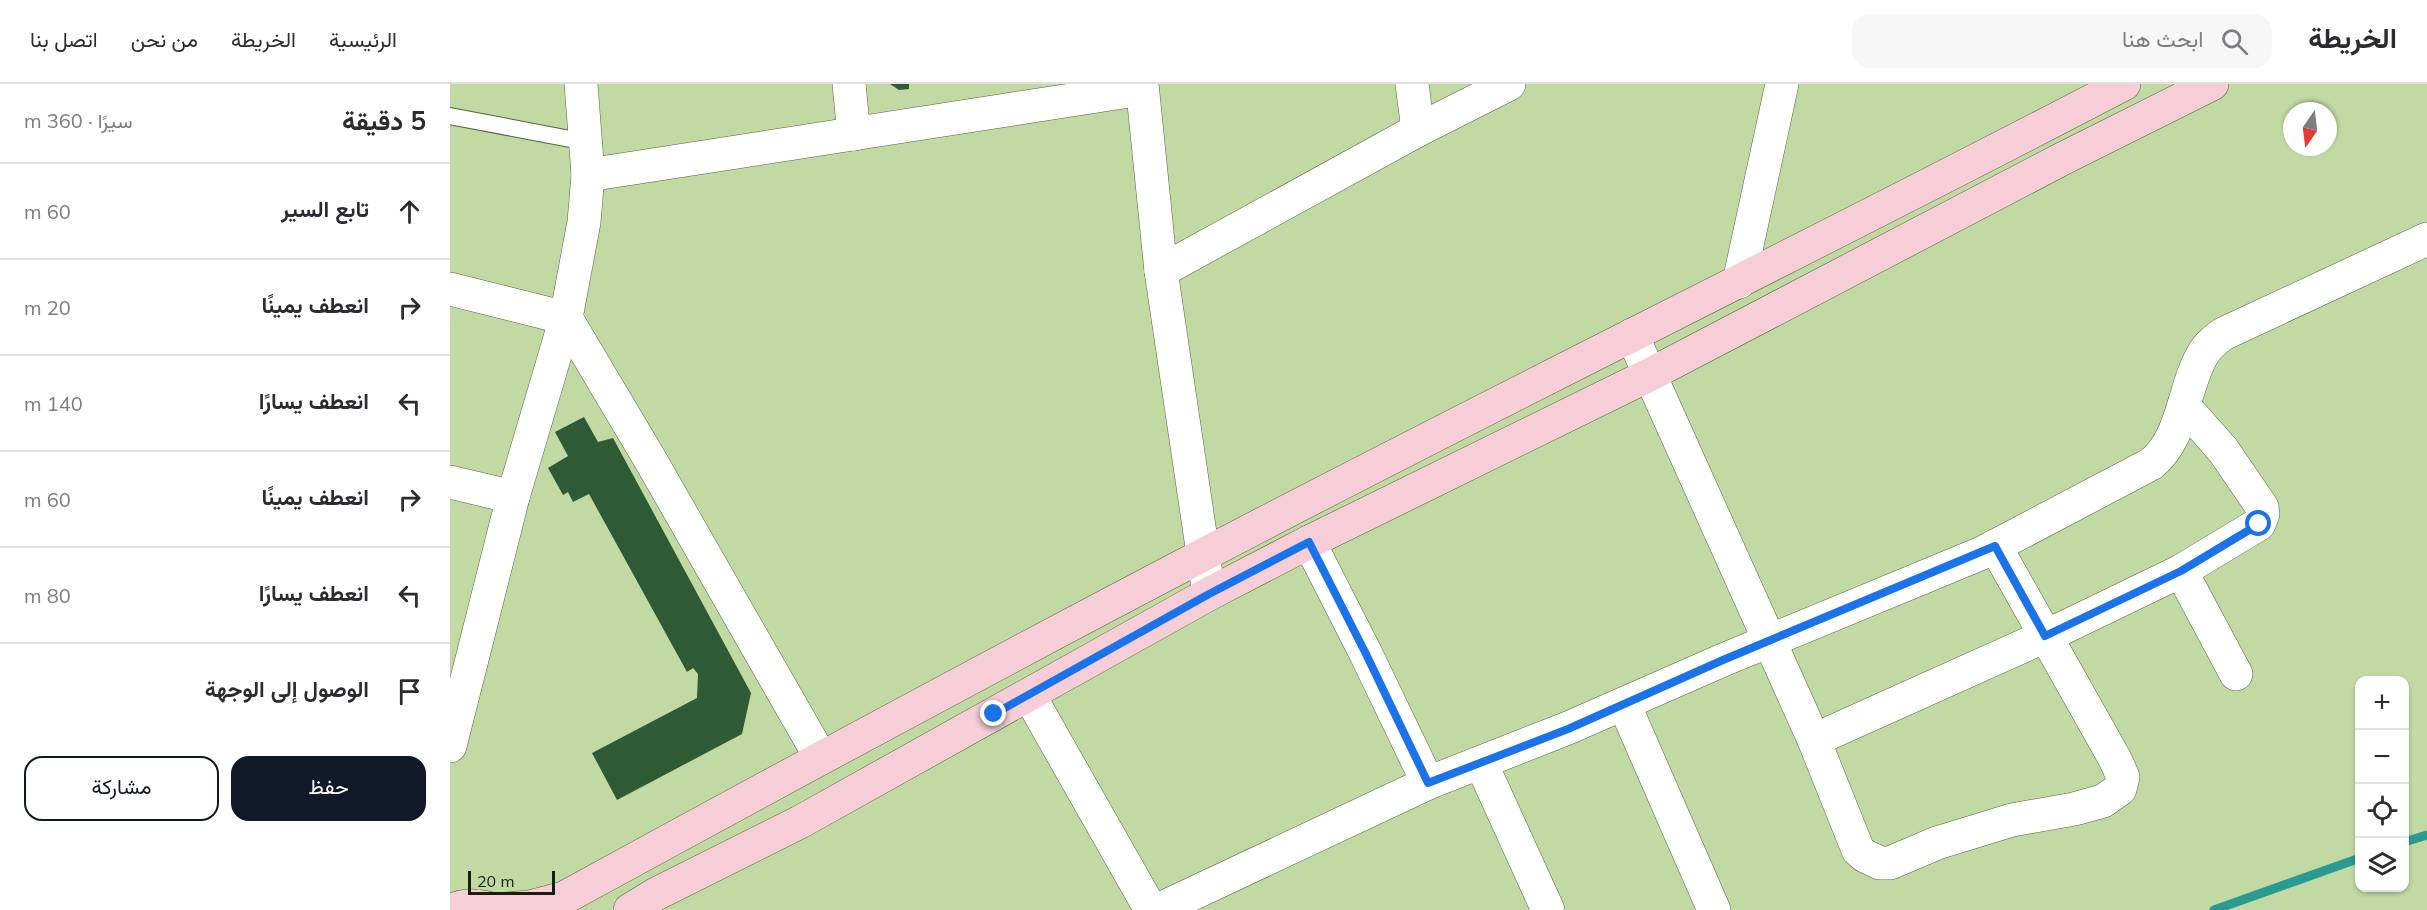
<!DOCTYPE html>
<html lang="ar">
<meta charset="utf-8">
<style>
body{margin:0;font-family:Mulish,Vazirmatn,sans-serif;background:#f7f7f7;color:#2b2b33;direction:rtl}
.controls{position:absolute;right:18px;bottom:18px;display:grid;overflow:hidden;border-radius:12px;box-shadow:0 2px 4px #0004}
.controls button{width:54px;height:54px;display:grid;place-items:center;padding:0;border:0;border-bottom:2px solid #e1e1e2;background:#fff;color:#2b2b33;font:30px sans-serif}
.compass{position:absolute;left:1833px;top:18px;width:54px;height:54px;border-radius:50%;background:#fff;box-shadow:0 2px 4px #0004;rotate:194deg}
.scale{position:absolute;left:18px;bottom:15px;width:87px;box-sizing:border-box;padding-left:6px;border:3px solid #17200c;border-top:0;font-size:16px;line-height:21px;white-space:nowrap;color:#17200c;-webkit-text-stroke:4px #c1daa4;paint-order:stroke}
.stop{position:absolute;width:18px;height:18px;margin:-14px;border:4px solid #1a73e8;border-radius:50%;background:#fff}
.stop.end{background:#1a73e8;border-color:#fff;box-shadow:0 2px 6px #0008}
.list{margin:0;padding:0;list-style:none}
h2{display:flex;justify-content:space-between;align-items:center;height:78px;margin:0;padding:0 24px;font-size:26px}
h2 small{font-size:20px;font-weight:400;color:#7c7c81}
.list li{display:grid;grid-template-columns:39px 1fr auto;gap:18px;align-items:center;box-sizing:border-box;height:96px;padding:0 24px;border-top:2px solid #e1e1e2}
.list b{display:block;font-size:22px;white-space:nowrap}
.list em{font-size:20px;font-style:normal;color:#7c7c81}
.actions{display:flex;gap:12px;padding:18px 24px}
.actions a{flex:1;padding:14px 0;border:2px solid #111827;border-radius:18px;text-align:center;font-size:21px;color:#111827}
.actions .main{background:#111827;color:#fff}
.icon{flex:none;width:33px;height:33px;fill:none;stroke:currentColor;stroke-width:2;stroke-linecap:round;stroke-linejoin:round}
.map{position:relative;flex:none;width:1977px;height:826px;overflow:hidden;direction:ltr}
header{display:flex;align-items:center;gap:36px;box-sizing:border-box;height:84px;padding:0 30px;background:#fff;border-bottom:2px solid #e1e1e2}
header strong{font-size:28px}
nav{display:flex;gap:33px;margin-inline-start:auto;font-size:21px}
.search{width:420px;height:54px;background:#f7f7f7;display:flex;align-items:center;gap:15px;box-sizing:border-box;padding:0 21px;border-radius:18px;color:#7c7c81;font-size:22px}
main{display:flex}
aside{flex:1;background:#fff}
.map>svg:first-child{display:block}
</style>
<header>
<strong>الخريطة</strong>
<div class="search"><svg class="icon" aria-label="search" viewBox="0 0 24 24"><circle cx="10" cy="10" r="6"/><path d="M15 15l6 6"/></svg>ابحث هنا</div>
<nav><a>الرئيسية</a><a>الخريطة</a><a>من نحن</a><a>اتصل بنا</a></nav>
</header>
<main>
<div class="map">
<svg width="1977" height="826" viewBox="0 0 1977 826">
<rect width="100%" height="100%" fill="#c1daa4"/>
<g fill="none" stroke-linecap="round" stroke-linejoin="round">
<!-- stream -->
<g stroke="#2a9a92" stroke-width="9">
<polyline points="1954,758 1977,751"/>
<polyline points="1764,826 1910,774"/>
</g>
</g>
<!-- building -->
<g fill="#2e5a36">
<polygon points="440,0 459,0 459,5 449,6"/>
<polygon points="134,333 148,358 163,354 301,609 292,650 167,716 142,669 247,614 248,590 243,584 237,588 139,410 123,418 118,408 113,411 98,384 118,372 105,348"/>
</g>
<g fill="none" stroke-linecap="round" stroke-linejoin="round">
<!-- lane casing -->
<g stroke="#516635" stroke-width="18">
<polyline id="lane" points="0,32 136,58"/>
</g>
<!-- street casing -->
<g stroke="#516635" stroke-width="34">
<g id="street">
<polyline points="399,0 404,50"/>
<polyline points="692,0 711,187 759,510"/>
<polyline points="962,0 968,46"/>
<polyline points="138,91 692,5"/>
<polyline points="711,187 968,46 1059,0"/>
<polyline points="1289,198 1332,0"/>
<polyline points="0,205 116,234 201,377 371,674"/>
<polyline points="1182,251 1364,656 1408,766 1415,772 1430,779 1440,779 1487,759 1562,736 1624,725 1653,717 1670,705 1673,693 1665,675 1545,462"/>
<polyline points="0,398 63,413"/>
<polyline points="859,458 916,570 978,699"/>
<polyline points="1731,487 1786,590"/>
<polyline points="579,611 701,826"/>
<polyline points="1174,620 1264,826"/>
<polyline points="1364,656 1613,544 1731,487 1809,440 1813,430 1812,423 1773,366 1734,322"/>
<polyline points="0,662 63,413 116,234 134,138 138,91 131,0"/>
<polyline points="1031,679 1098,826"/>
<path d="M708 826 978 699 1118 644 1273 576 1532 469 1701 380C1734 354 1733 303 1753 270 1757 262 1765 256 1773 250L1977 155"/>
</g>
</g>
<!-- secondary casing -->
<g stroke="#516635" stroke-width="34">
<g id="secondary">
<path d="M2 826C17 820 29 821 45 826"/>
<path d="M44 826 80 823 114 814C326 698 539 583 753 471 1058 311 1368 160 1674 0"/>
<polyline points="180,826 206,810 350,738 759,510 859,458 1199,291 1614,74 1762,0"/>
</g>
</g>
<!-- lane -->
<use href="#lane" stroke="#fff" stroke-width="16"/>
<!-- street -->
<use href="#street" stroke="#fff" stroke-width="33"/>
<!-- secondary -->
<use href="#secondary" stroke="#f7cdd7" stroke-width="33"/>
</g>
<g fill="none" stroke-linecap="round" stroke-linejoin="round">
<!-- route -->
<polyline stroke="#1a73e8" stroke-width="8" points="544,630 759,510 859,458 916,570 978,699 1118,645 1273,576 1545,462 1595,552 1731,487 1809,440"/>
</g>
</svg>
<div class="controls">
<button>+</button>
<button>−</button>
<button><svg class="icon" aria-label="locate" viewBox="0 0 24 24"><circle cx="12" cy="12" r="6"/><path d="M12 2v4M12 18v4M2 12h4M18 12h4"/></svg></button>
<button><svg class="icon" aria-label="layers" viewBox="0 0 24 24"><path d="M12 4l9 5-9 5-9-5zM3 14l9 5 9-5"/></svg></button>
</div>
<svg class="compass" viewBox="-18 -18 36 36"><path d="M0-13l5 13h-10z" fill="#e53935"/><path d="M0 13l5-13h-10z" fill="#7c7c81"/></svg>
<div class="scale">20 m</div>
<div class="stop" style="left:1809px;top:440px"></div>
<div class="stop end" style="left:544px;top:630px"></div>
</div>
<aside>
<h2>5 دقيقة<small>سيرًا · 360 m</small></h2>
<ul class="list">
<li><svg class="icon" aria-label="ahead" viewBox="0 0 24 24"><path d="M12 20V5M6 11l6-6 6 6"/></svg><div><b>تابع السير</b></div><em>60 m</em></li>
<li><svg class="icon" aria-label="right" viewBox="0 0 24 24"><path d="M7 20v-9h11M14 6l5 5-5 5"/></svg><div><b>انعطف يمينًا</b></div><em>20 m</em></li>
<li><svg class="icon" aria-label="left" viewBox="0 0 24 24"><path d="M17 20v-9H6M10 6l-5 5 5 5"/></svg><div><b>انعطف يسارًا</b></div><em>140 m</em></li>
<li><svg class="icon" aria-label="right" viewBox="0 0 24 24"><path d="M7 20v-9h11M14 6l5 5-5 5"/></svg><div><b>انعطف يمينًا</b></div><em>60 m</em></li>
<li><svg class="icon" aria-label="left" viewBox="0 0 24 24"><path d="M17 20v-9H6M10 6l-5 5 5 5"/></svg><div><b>انعطف يسارًا</b></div><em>80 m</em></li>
<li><svg class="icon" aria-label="arrive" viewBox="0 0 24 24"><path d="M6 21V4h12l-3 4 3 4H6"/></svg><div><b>الوصول إلى الوجهة</b></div></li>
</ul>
<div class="actions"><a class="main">حفظ</a><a>مشاركة</a></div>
</aside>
</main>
